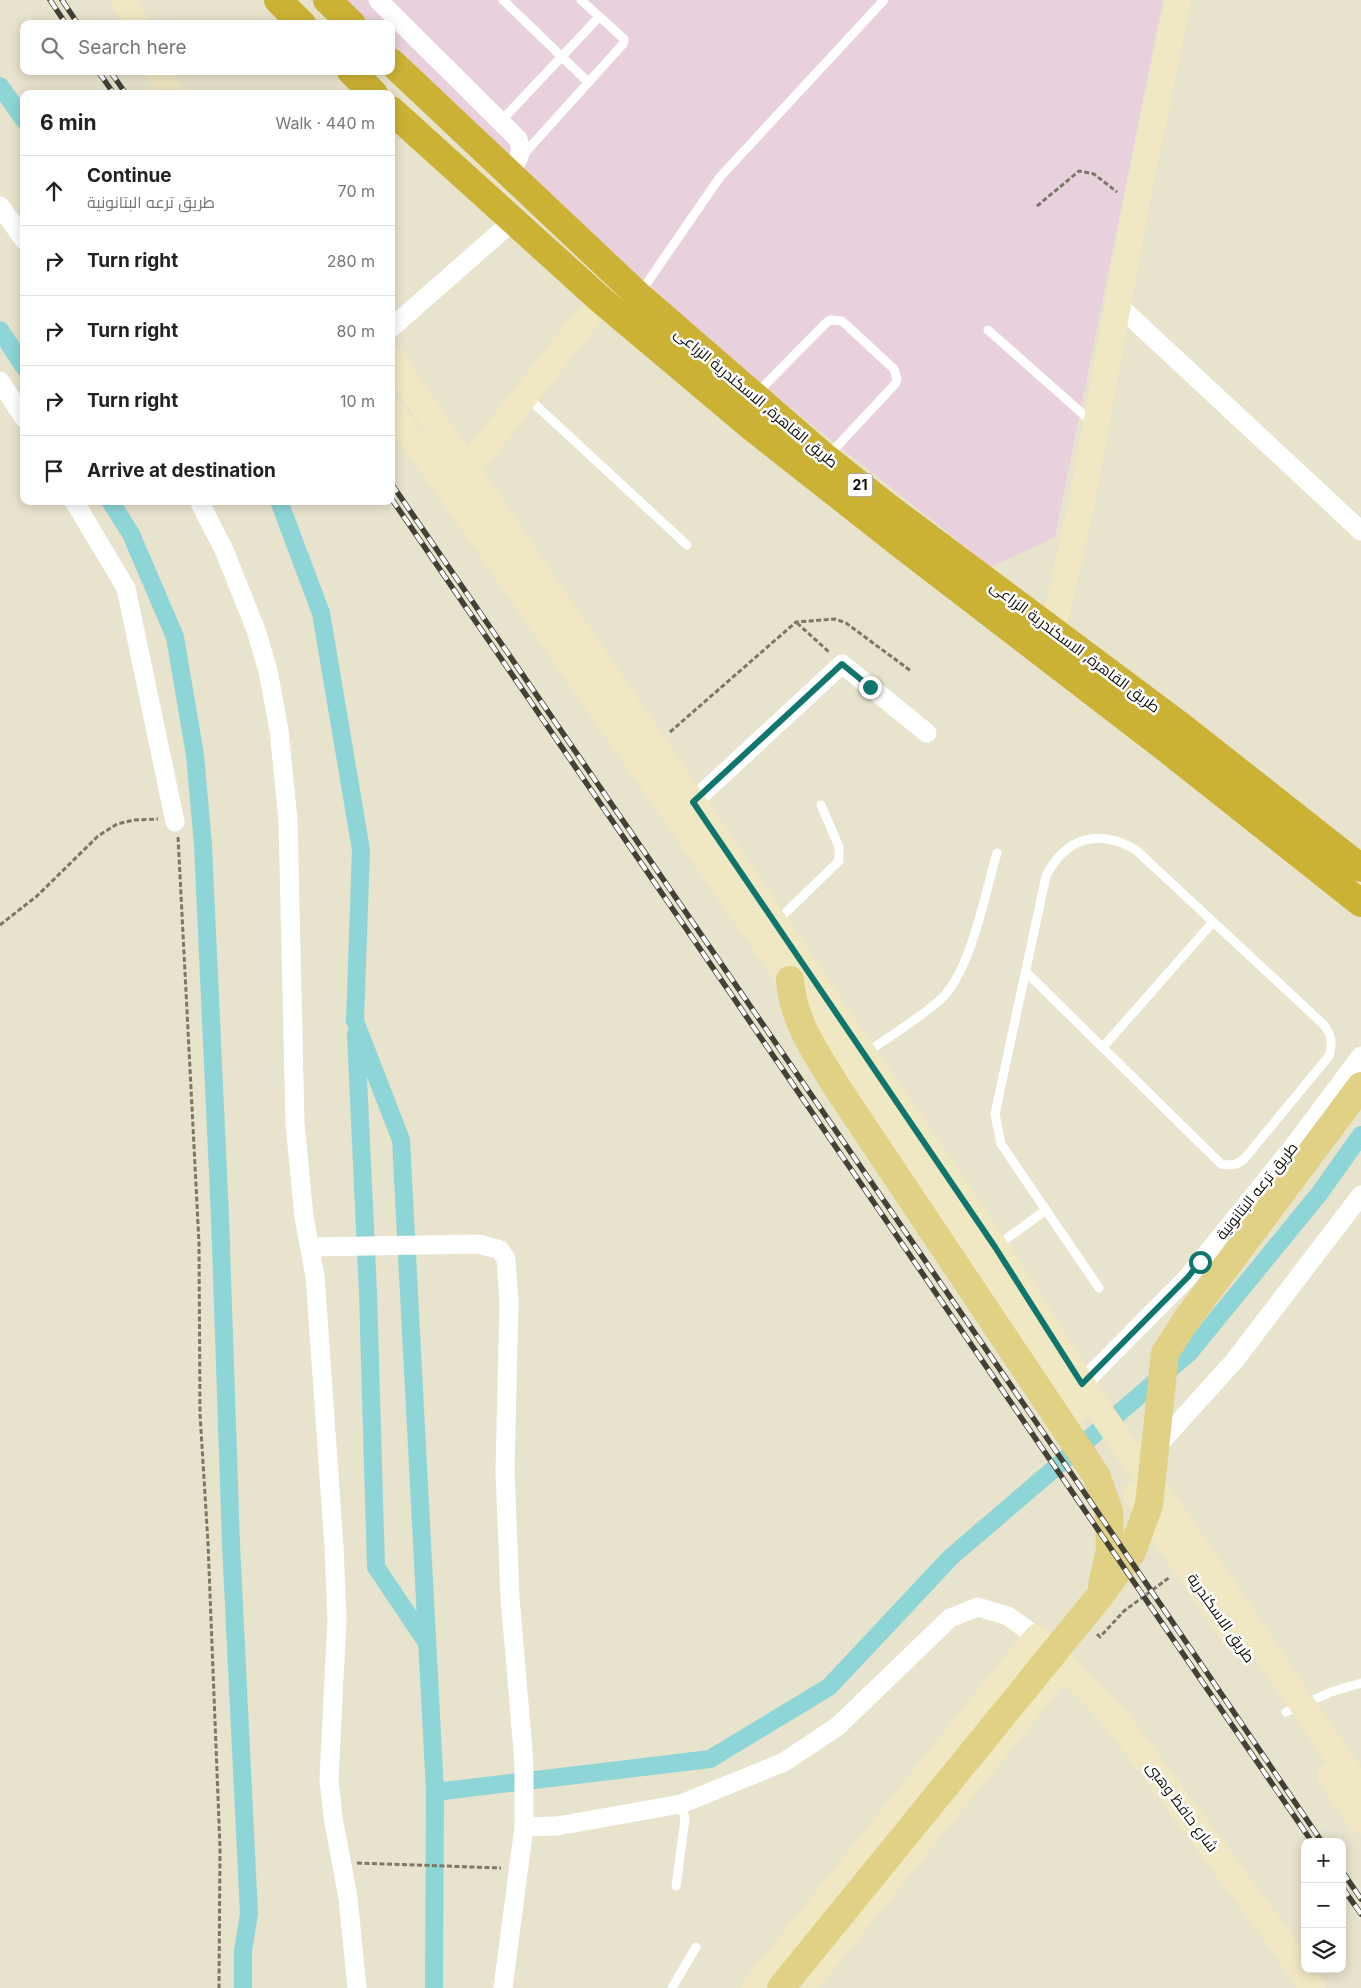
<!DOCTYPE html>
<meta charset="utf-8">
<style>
body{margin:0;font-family:Inter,Cairo,sans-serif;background:#f2f2f2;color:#222}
.controls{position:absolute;right:15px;bottom:15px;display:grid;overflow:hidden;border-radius:10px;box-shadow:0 2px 12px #0003}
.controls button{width:45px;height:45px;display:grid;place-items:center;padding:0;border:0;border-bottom:1px solid #e0e0e0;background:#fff;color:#222;font:25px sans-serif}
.stop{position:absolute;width:15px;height:15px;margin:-11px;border:4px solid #0f766e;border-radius:50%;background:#fff}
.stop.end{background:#0f766e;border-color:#fff;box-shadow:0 1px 5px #0008}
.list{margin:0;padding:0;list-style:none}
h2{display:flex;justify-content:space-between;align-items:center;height:65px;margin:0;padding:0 20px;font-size:21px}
h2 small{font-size:16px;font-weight:400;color:#767676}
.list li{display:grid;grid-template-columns:32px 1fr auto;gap:15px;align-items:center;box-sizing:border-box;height:70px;padding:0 20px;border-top:1px solid #e0e0e0}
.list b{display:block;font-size:19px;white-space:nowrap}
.list p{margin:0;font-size:16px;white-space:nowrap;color:#767676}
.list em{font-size:16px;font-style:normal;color:#767676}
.icon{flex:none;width:28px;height:28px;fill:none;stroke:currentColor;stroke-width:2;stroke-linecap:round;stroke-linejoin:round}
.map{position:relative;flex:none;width:1361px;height:1988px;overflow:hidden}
.search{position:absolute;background:#fff;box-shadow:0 2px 12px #0003;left:20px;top:20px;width:375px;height:55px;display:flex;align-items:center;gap:12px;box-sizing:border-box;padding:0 18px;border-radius:10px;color:#767676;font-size:19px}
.panel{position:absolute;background:#fff;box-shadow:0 2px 12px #0003;left:20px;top:90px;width:375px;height:415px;border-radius:10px}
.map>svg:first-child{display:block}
</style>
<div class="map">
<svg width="1361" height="1988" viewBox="0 0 1361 1988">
<rect width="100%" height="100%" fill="#e8e3cc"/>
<!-- industrial -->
<polygon fill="#e8d1dd" points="337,0 1163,0 1055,537 991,567 656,301 391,52 391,24 362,24"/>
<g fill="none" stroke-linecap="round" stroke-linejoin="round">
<!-- canal -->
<g stroke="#8dd5d7" stroke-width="18">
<polyline points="0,86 24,120"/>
<polyline points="0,330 24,367"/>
<polyline points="110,501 131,534 175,637 195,755 203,845 220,1217 231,1544 249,1914 243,1951 243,1988"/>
<polyline points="279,501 321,613 361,850 355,1021 401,1140 435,1792 434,1988"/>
<polyline points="356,1035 368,1293 376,1567 427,1643"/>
<polyline points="435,1792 710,1759 829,1687 951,1557 1189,1353 1319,1194 1361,1135"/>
</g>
<!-- path -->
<g stroke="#7b7869" stroke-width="3" stroke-dasharray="5 2.5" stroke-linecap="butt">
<polyline points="1037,206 1079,171 1094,174 1117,192"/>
<polyline points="797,623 829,652"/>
<polyline points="670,732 796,622 835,619 846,623 911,671"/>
<polyline points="178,837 199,1243 200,1414 208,1543 220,1848 219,1988"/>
<polyline points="0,925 37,896 98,836 117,824 134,820 158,819"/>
<polyline points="1097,1634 1100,1637 1124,1611 1170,1577"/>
<polyline points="357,1863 501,1868"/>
</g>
<!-- lane -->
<g stroke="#fff" stroke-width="9">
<polyline points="503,0 588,82"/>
<polyline points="501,121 599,17"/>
<polyline points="523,155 623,44 624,39 581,0"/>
<polyline points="640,293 720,177 884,0"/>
<polyline points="988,330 1093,423"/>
<polyline points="756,394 826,323 830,320 842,321 894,369 897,379 895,384 828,456"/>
<polyline points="527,397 687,545"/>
<polyline points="777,921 839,861 839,847 821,805"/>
<path d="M1026 972 1221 1164C1232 1166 1238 1165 1245 1158L1329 1056C1333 1043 1332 1035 1323 1024L1136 850C1099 828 1066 837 1046 876L995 1114 1001 1144 1099 1288"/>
<polyline points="1103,1047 1213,922"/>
<path d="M866 1053C891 1035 919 1019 941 999 971 971 985 893 997 853"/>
<polyline points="998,1245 1046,1210"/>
<polyline points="1286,1712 1331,1692 1361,1683"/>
<polyline points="676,1886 685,1819 681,1804"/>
<polyline points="672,1988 696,1947"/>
</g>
<!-- street -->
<g stroke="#fff" stroke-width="19">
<path d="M378 0 518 139C524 155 517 162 507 174"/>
<polyline points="0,206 24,240"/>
<polyline points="1118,305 1361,531"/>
<polyline points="391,328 513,221"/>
<polyline points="0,381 24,418"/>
<polyline points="74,501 126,588 175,822"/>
<polyline points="199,501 224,550 256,630 268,671 279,730 288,820 295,1123 304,1217 315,1276 334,1546 337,1619 329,1779 333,1817 348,1898 357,1988"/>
<polyline points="693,802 842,664 927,733"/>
<polyline points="311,1247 479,1244 500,1250 506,1259 509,1303 505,1470 510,1597 524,1763 524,1827 503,1988"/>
<polyline points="1082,1384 1188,1277 1296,1143 1361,1056"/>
<polyline points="1153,1451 1235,1360 1361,1195"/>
<polyline points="524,1827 557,1826 681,1804 784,1762 838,1726 950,1618 978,1607 1008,1616 1037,1637"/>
</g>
<!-- secondary -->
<g stroke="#f0e8c2" stroke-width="26">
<polyline points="125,0 136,24"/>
<polyline points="159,71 171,94"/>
<polyline points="391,358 995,1247 1095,1404 1173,1514 1361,1791"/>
<polyline points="391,410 445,483 790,980 1077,1409"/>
<polyline points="467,470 619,277"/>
<polyline points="1048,651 1081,507 1136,206 1178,0"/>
<polyline points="1136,1494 1232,1633"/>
<polyline points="1330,1776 1361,1821"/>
<polyline points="755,1988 1037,1637 1116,1719 1281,1941 1313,1988"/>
<polyline points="802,1988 1063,1665"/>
</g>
<!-- primary -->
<g stroke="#e0d185" stroke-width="28">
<path d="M790 980C793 1022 817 1054 838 1089L1096 1475 1109 1511 1110 1550 1102 1586"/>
<polyline points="781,1988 1099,1597 1132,1552 1149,1505 1165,1353 1187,1319 1361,1086"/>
</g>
<!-- highway -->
<g stroke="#ccb234" stroke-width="28">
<polyline points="278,0 302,24"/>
<polyline points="327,0 352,24"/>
<polyline points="391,62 638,295 826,458 885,505 1182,727 1361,868"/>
<polyline points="351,71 374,94"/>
<polyline points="391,110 601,300 753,428 904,547 1168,750 1361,903"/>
</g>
<!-- rail casing -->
<g stroke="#434035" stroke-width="5.5">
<g id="rail">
<polyline points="50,0 66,24"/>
<polyline points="62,0 78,24"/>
<polyline points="98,71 114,94"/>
<polyline points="110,71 126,94"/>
<polyline points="391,483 1084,1492 1322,1842"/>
<polyline points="391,498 1312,1842"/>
<polyline points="1342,1871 1361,1899"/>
<polyline points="1342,1887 1361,1914"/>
</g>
</g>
<!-- rail -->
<use href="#rail" stroke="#fff" stroke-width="4" stroke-dasharray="11" stroke-linecap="butt"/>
</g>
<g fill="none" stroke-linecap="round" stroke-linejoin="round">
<!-- route -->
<polyline stroke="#0f766e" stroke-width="6" points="870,687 842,664 693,802 995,1247 1082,1384 1188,1277 1200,1262"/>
</g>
<g text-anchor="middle" stroke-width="5" stroke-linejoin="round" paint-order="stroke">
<!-- shield labels -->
<rect fill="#fff" stroke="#565550" stroke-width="1" x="847.5" y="473.5" width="25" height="23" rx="4"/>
<g font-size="14" font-weight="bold" fill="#0e0c05">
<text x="860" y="490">21</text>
</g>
<!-- street labels -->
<g font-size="15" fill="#0e0c05" stroke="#fff">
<text transform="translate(756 398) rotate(40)" y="5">طريق القاهرة, الاسكندرية الزراعى</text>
<text transform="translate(1075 647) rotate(37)" y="5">طريق القاهرة, الاسكندرية الزراعى</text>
<text transform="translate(1257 1191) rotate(-51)" y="5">طريق ترعه البتانونية</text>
<text transform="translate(1221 1618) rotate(55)" y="5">طريق الاسكندرية</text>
<text transform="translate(1182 1807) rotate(53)" y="5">شارع حافظ وهبى</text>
</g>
</g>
</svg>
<div class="controls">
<button>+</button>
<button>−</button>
<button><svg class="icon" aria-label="layers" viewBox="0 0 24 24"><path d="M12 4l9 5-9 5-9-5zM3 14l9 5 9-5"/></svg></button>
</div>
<div class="stop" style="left:1200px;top:1262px"></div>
<div class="stop end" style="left:870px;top:687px"></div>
<div class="search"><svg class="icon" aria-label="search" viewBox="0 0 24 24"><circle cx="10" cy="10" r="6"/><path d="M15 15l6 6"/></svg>Search here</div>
<section class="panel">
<h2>6 min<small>Walk · 440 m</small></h2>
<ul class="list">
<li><svg class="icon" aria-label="ahead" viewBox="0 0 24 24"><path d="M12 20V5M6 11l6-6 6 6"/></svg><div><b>Continue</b><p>طريق ترعه البتانونية</p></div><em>70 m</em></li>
<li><svg class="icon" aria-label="right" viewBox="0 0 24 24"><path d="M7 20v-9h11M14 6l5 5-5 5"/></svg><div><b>Turn right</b></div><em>280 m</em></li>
<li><svg class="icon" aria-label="right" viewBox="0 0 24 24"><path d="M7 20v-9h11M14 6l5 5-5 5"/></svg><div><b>Turn right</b></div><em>80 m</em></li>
<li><svg class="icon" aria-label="right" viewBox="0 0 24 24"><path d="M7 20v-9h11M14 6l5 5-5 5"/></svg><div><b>Turn right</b></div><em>10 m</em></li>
<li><svg class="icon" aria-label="arrive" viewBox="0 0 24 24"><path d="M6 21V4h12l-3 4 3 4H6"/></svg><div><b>Arrive at destination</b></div></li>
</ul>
</section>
</div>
